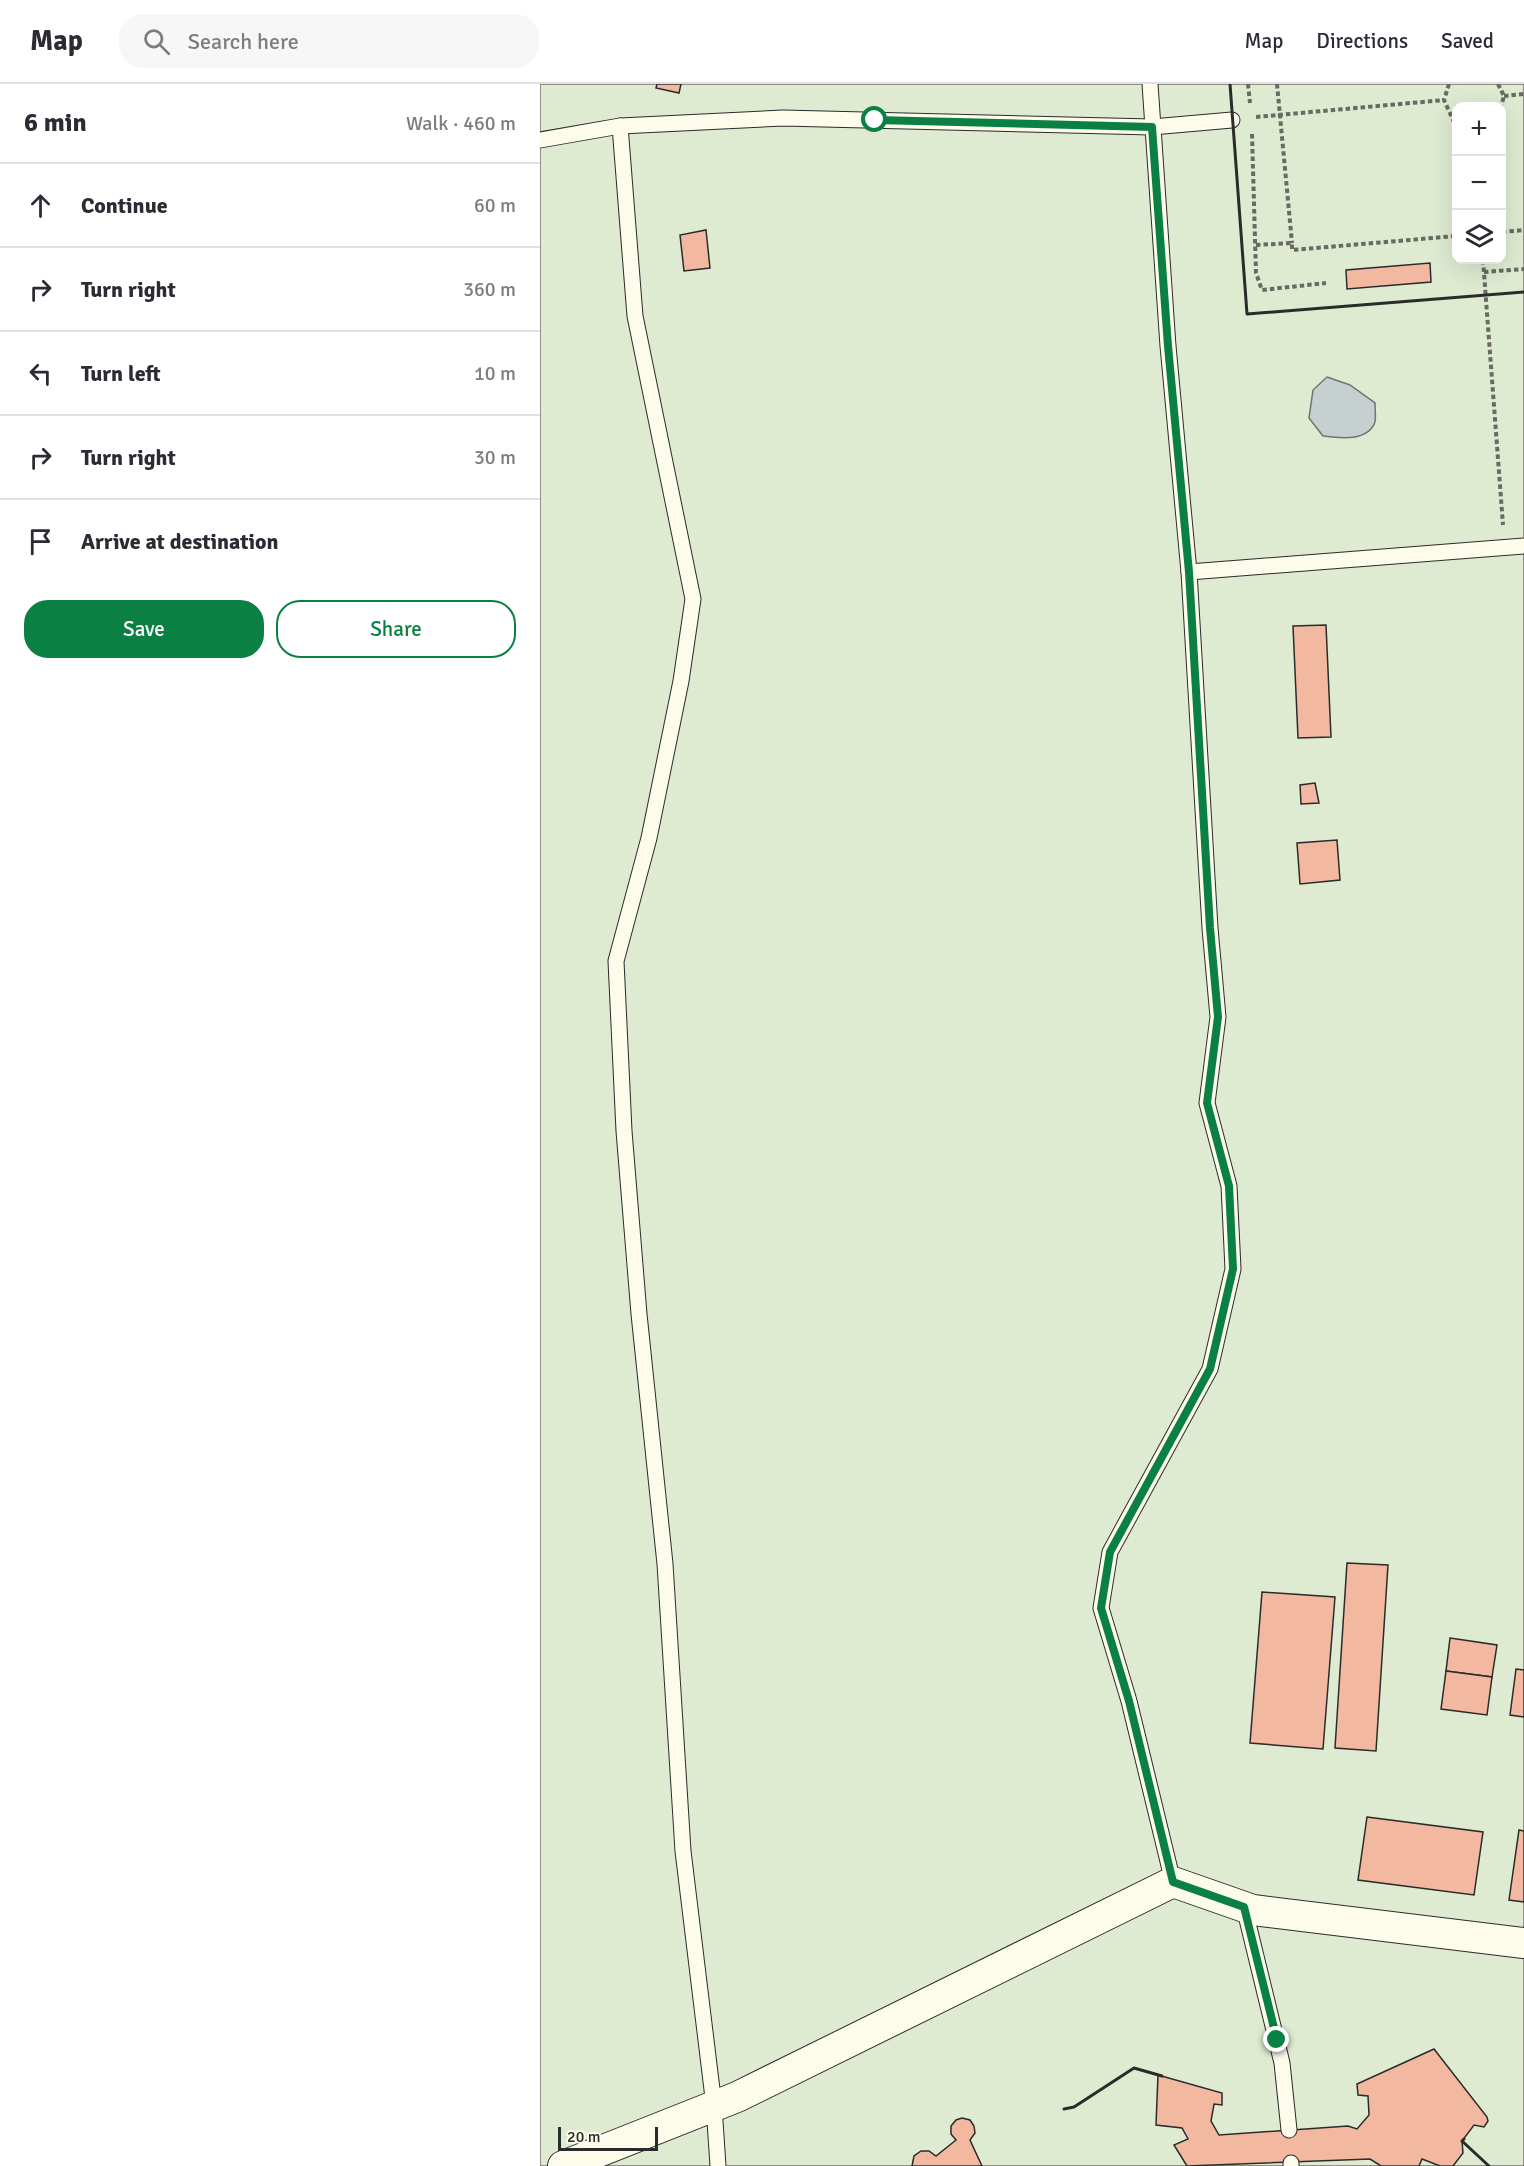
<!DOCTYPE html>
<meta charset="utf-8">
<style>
body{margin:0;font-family:Signika,sans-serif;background:#f7f7f7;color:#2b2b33}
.controls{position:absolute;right:18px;top:18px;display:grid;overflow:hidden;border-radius:12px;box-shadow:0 6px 24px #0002}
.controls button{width:54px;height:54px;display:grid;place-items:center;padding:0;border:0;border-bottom:2px solid #e1e1e2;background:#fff;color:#2b2b33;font:30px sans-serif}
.scale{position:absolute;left:18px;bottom:15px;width:100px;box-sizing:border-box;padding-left:6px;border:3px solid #2b2b2b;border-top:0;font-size:16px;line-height:21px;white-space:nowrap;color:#2b2b2b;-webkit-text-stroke:4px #fdfbea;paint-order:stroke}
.stop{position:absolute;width:18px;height:18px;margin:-14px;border:4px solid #0b8043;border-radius:50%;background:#fff}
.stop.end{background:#0b8043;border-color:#fff;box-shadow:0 2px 6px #0008}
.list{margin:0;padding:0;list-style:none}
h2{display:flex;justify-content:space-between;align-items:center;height:78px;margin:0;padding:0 24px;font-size:26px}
h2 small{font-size:20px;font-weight:400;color:#7c7c81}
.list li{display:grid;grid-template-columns:39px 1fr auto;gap:18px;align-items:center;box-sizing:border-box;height:84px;padding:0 24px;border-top:2px solid #e1e1e2}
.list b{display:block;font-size:22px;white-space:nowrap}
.list em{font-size:20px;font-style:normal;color:#7c7c81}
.actions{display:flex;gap:12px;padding:18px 24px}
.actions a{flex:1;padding:14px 0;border:2px solid #0b8043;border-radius:24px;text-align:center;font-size:21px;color:#0b8043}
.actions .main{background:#0b8043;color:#fff}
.icon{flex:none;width:33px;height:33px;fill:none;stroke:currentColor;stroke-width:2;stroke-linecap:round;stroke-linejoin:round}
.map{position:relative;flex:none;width:984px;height:2082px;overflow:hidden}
header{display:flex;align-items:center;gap:36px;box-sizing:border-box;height:84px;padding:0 30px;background:#fff;border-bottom:2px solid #e1e1e2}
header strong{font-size:28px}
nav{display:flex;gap:33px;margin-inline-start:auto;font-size:21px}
.search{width:420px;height:54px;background:#f7f7f7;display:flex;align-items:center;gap:15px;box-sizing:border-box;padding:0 21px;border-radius:24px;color:#7c7c81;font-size:22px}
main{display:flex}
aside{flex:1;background:#fff}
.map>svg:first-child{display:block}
</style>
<header>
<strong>Map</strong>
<div class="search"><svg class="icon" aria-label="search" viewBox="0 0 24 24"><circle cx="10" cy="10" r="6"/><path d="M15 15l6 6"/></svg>Search here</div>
<nav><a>Map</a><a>Directions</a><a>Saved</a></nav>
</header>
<main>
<aside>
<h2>6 min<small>Walk · 460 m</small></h2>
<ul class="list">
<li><svg class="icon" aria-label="ahead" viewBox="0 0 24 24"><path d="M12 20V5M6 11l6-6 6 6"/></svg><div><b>Continue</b></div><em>60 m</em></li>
<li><svg class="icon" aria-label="right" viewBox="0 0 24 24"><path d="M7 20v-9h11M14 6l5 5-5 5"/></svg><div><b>Turn right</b></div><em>360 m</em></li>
<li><svg class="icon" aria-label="left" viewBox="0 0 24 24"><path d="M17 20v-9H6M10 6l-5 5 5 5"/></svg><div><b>Turn left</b></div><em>10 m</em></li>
<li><svg class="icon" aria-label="right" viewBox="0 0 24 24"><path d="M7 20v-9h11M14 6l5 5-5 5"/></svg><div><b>Turn right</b></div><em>30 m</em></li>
<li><svg class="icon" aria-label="arrive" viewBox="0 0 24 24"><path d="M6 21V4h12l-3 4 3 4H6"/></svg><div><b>Arrive at destination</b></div></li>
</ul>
<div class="actions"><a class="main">Save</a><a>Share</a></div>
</aside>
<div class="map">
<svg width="984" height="2082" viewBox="0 0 984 2082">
<rect width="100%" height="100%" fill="#fdfbea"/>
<!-- green -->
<path fill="#deebd1" stroke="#74746e" stroke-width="1.5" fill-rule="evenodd" d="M0 0H984V2082H0ZM916 22H962V176H916Z"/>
<!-- water -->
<path fill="#c7d0d0" stroke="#74746e" stroke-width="1.5" d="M787 293 810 301 835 319C835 324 836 333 835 338 828 358 799 354 783 352L769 334 773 306Z"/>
<!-- building -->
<g fill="#f2b8a0" stroke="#2b2b2b" stroke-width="1.5">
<polygon points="117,0 141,0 139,9 116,4"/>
<polygon points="166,146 170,184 144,187 140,151"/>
<polygon points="890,179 891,198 807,205 806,186"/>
<polygon points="786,541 791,653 758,654 753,542"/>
<polygon points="775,699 779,719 761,720 760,701"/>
<polygon points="797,756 800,796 760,800 757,759"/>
<polygon points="807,1479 848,1481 836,1667 795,1664"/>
<polygon points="722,1508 795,1513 783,1665 710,1659"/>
<polygon points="910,1554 957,1561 952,1593 906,1587"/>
<polygon points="976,1585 984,1586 984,1633 970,1631"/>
<polygon points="906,1587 952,1593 947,1631 901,1625"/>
<polygon points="827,1733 943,1748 934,1811 818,1796"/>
<polygon points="979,1746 984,1747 984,1818 969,1816"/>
<polygon points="894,1965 947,2033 948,2037 944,2043 934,2041 922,2057 923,2069 913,2082 900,2082 882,2075 879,2082 841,2082 830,2075 647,2082 634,2061 648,2055 642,2044 616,2041 618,1991 682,2009 682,2021 674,2020 671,2037 679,2051 808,2042 817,2045 829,2031 828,2012 818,2011 817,2000"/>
<polygon points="422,2034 430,2036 434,2042 435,2049 430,2056 442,2082 372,2082 374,2072 381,2067 389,2067 396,2072 416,2056 411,2050 411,2042 416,2036"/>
</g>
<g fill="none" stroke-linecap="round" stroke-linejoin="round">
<!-- service casing -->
<g stroke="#2b2b2b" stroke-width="17">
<g id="service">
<polyline points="610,0 628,262 649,488 670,844 678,933 667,1019 689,1102 693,1185 670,1285 570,1468 561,1524 589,1617 633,1798"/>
<polyline points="80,42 95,232 153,515 141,597 109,754 76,877 84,1047 99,1230 125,1480 143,1767 174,2022 178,2082"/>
<polyline points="0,56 80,42 243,34 612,43 692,36"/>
<polyline points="649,488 984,462"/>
<polyline points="704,1823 742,1979 749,2046"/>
<polyline points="751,2079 751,2082"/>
</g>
</g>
<!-- minor casing -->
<g stroke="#2b2b2b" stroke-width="32">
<polyline id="minor" points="23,2082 197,2013 633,1798 713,1826 984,1859"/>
</g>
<!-- path -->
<g stroke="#6a6964" stroke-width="4" stroke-dasharray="4.5 3" stroke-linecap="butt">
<polyline points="708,0 710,19"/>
<polyline points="737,0 752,159"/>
<polyline points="909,0 904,16 914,38 916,39"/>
<polyline points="958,0 964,12 961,22"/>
<polyline points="964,12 984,10"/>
<polyline points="716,33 904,16"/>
<polyline points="712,50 716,189 722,206 786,199"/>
<polyline points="962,148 984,146"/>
<polyline points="716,161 752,159 752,166 916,152"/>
<polyline points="943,176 963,441"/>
<polyline points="944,188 984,185"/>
</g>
<!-- service -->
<use href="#service" stroke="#fdfbea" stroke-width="15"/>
<!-- minor -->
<use href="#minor" stroke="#fdfbea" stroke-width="30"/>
<!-- wall -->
<g stroke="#2b2b2b" stroke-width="3">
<polyline points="690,0 707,230 984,208"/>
<polyline points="524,2025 534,2023 594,1984 622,1992"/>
<polyline points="924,2055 922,2057 949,2082"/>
</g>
</g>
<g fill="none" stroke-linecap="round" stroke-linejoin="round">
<!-- route -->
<polyline stroke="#0b8043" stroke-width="8" points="335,36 612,43 628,262 649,488 670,844 678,933 667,1019 689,1102 693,1185 670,1285 570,1468 561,1524 589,1617 633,1798 704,1823 737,1956"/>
</g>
</svg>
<div class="controls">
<button>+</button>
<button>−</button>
<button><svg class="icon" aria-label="layers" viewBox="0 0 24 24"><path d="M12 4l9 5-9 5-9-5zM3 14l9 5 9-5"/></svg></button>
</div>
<div class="scale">20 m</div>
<div class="stop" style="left:335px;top:36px"></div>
<div class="stop end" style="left:737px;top:1956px"></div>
</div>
</main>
